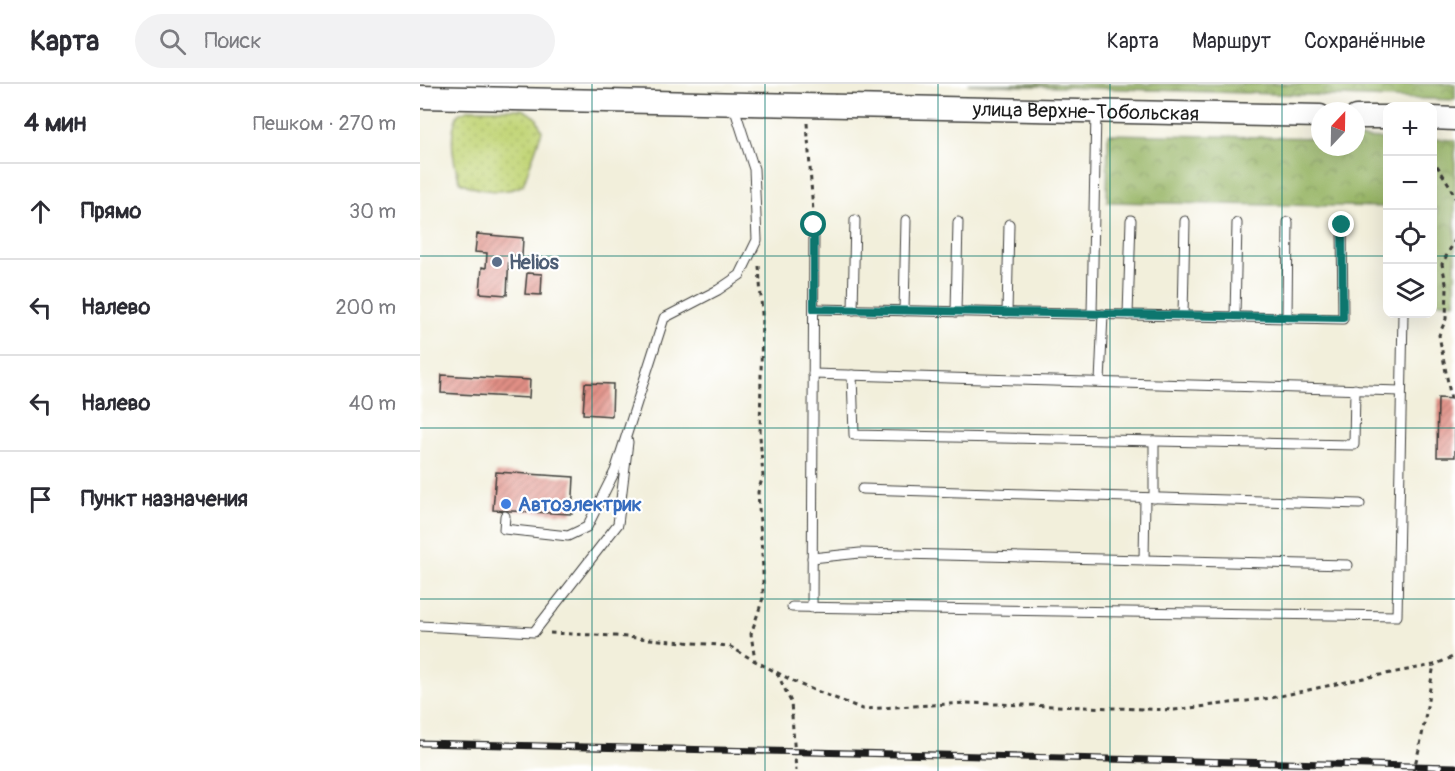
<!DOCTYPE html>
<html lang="ru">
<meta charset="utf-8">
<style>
body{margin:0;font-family:Pangolin,sans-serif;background:#f2f2f3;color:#2b2b33}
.controls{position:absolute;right:18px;top:18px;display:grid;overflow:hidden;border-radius:12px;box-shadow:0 6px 24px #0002}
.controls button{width:54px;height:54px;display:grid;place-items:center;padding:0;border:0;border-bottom:2px solid #e1e1e2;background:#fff;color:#2b2b33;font:30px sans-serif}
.compass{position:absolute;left:891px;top:18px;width:54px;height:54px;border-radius:50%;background:#fff;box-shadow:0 6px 24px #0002;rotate:22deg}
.stop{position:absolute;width:18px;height:18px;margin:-14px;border:4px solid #0f766e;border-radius:50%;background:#fff}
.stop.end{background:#0f766e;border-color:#fff;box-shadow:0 2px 6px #0008}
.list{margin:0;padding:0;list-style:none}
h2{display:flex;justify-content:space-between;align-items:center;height:78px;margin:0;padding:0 24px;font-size:26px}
h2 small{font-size:20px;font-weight:400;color:#7c7c81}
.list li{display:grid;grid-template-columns:39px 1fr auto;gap:18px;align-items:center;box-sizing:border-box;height:96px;padding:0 24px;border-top:2px solid #e1e1e2}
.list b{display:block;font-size:22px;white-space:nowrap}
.list em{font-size:20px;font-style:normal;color:#7c7c81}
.icon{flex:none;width:33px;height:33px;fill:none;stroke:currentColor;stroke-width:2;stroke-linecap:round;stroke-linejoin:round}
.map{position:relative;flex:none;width:1035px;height:687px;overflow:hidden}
header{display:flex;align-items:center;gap:36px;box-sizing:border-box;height:84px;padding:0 30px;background:#fff;border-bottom:2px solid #e1e1e2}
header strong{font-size:28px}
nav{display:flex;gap:33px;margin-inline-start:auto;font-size:21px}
.search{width:420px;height:54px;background:#f2f2f3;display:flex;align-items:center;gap:15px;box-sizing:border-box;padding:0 21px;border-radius:33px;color:#7c7c81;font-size:22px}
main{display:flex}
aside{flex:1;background:#fff}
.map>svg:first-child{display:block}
</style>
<header>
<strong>Карта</strong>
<div class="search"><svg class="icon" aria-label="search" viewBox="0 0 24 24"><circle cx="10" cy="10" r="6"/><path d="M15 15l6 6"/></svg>Поиск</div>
<nav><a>Карта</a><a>Маршрут</a><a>Сохранённые</a></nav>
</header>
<main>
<aside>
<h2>4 мин<small>Пешком · 270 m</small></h2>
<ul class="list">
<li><svg class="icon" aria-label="ahead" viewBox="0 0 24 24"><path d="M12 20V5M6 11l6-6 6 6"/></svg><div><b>Прямо</b></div><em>30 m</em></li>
<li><svg class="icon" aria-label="left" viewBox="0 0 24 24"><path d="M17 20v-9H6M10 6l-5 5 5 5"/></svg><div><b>Налево</b></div><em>200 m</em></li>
<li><svg class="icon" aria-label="left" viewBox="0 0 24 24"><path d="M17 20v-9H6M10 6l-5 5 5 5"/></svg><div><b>Налево</b></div><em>40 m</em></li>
<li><svg class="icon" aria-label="arrive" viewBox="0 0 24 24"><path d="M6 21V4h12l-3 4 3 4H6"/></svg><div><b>Пункт назначения</b></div></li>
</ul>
</aside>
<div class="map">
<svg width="1035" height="687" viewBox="0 0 1035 687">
<defs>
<pattern id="grass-dots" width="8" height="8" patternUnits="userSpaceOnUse" patternTransform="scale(1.5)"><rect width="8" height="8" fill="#c2d578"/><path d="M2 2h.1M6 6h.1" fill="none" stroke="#a6b667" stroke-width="1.8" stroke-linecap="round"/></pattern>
<pattern id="forest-crowns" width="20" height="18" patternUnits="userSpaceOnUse" patternTransform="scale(1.5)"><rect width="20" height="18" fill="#99b668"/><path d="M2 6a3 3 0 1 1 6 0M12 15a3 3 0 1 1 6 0" fill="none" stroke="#7c9355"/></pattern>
<pattern id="building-hatch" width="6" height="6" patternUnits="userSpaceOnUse" patternTransform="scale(1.5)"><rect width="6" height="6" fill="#e18f85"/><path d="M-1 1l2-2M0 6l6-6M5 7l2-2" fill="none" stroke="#b6746c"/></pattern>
</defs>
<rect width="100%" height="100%" fill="#fff"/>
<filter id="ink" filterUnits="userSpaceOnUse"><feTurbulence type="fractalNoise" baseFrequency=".0167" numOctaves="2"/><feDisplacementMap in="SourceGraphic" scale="12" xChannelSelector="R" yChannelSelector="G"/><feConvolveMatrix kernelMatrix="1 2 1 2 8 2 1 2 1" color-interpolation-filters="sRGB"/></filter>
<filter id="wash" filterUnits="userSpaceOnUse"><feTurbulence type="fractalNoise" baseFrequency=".008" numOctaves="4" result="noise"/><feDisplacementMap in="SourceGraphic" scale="24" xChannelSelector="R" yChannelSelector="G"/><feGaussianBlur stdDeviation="1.35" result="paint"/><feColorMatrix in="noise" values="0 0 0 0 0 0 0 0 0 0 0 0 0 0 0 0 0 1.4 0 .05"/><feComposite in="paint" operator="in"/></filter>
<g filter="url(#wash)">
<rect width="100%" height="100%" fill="#f2efdb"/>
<!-- grass -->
<path fill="url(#grass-dots)" stroke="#6f784a" stroke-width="1.5" d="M50 25H102L116 33 122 47 103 101C85 111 58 107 40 98 33 77 28 51 38 30Z"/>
<!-- forest -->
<g fill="url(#forest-crowns)" stroke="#5a6942" stroke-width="1.5">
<polygon points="548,0 1035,0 1035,16"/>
<polygon points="688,50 900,54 900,63 936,63 936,54 967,55 967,123 687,118"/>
<polygon points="1013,55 1035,56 1035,219 1016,218 1017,124 1013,124"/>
</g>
<g id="blocks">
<!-- building -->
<g fill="url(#building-hatch)">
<polygon points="57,150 103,154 102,172 89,171 87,211 60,209 62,183 66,184 67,169 55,168"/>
<polygon points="107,189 122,190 121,211 105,210"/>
<polygon points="22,291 110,296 109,314 21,309"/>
<polygon points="165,299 193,300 192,332 163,330"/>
<polygon points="1018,314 1035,315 1035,373 1017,373"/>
<polygon points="76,388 154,393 152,430 73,426"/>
</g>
</g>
</g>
<g filter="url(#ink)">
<use href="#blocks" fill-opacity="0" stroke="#3c3c39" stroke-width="1.5"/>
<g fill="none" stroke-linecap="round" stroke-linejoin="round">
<!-- service casing -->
<g stroke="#3c3c39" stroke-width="11">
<g id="service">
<polyline points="394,225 923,235 922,141"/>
<polyline points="433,226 435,136"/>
<polyline points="484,227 486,136"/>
<polyline points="536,228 538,138"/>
<polyline points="587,229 589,140"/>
<polyline points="672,230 676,27"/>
<polyline points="708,231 711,136"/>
<polyline points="763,232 765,137"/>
<polyline points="815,233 817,139"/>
<polyline points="867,234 868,138"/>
<polyline points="393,290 981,307"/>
<polyline points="432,291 434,351 934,361 935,305"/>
<polyline points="680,298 683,230"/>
<polyline points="734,357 734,414"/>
<polyline points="442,405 940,420"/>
<polyline points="85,432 84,445 148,452 167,443 195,387 244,234 298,206 320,191 337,156 334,85 313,20"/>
<polyline points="392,474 440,469 928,481"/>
<polyline points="724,476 725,414"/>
<polyline points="372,523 977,532 983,230"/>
<polyline points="392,524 394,141"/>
<polyline points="0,542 114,548 198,440 208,358"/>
</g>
</g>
<!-- tertiary casing -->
<g stroke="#3c3c39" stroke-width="25">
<g id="tertiary">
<path id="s1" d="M0 13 900 32"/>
<polyline points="936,33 968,33"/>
<polyline points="1012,34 1035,35"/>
</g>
</g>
<!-- path -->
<g stroke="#3c3c39" stroke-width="3" stroke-dasharray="4.5 4.5" stroke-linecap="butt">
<polyline points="387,39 393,128"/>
<polyline points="1012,74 1030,102 1035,114"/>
<polyline points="339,182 342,230 340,352 343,392 338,408 343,485 343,514 331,550 335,577 381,601 443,625 545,619 754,626 851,614 944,594 1014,581 1035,572"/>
<polyline points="1031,315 1019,251 1026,235 1027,204 1022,180 1035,156"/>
<polyline points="130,549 195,552 309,562 335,577"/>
<polyline points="357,589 371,618 376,687"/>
<path d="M993 687C1004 653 1007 617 1014 581"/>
</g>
<!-- service -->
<use href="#service" stroke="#fff" stroke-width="9"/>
<!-- tertiary -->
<use href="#tertiary" stroke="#fff" stroke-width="22"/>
<!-- rail casing -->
<g stroke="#1c1c1c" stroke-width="7">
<polyline id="rail" points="0,659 1035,683"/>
</g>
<!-- rail -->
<use href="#rail" stroke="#fff" stroke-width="4.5" stroke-dasharray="14" stroke-linecap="butt"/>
</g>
</g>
<g fill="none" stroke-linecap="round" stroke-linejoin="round" filter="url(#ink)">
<!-- route -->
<polyline stroke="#0f766e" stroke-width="8" points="394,141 394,225 923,234 922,141"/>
</g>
<!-- grid -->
<path fill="none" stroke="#0f766e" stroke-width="1.5" stroke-opacity="0.55" d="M172 0V687M345 0V687M518 0V687M690 0V687M862 0V687M0 172H968M1012 172H1035M0 344H1035M0 515H1035"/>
<!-- markers -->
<circle fill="#5c6f8a" stroke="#fff" stroke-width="2" cx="77" cy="178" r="6"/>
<circle fill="#3f7fe0" stroke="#fff" stroke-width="2" cx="86" cy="420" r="6"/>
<g text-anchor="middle" stroke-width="4.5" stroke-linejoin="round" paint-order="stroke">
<!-- street labels -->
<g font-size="20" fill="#1c1c1c" stroke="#fff">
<text dy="7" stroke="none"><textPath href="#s1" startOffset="666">улица Верхне-Тобольская</textPath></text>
</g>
<!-- service labels -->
<g font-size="20" font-weight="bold" fill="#4e5e75" stroke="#fff" text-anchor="start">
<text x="89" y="185">Helios</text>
</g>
<!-- shop labels -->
<g font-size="20" font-weight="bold" fill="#366cbe" stroke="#fff" text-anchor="start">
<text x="98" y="427">Автоэлектрик</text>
</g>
</g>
</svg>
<div class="controls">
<button>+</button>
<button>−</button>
<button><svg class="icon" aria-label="locate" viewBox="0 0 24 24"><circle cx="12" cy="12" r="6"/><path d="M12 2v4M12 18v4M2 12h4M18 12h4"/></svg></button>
<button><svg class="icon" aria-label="layers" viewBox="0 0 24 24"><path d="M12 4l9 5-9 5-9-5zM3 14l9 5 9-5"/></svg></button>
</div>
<svg class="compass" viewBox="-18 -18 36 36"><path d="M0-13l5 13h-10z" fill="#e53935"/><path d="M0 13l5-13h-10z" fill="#7c7c81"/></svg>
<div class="stop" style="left:394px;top:141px"></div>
<div class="stop end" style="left:922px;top:141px"></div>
</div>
</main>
